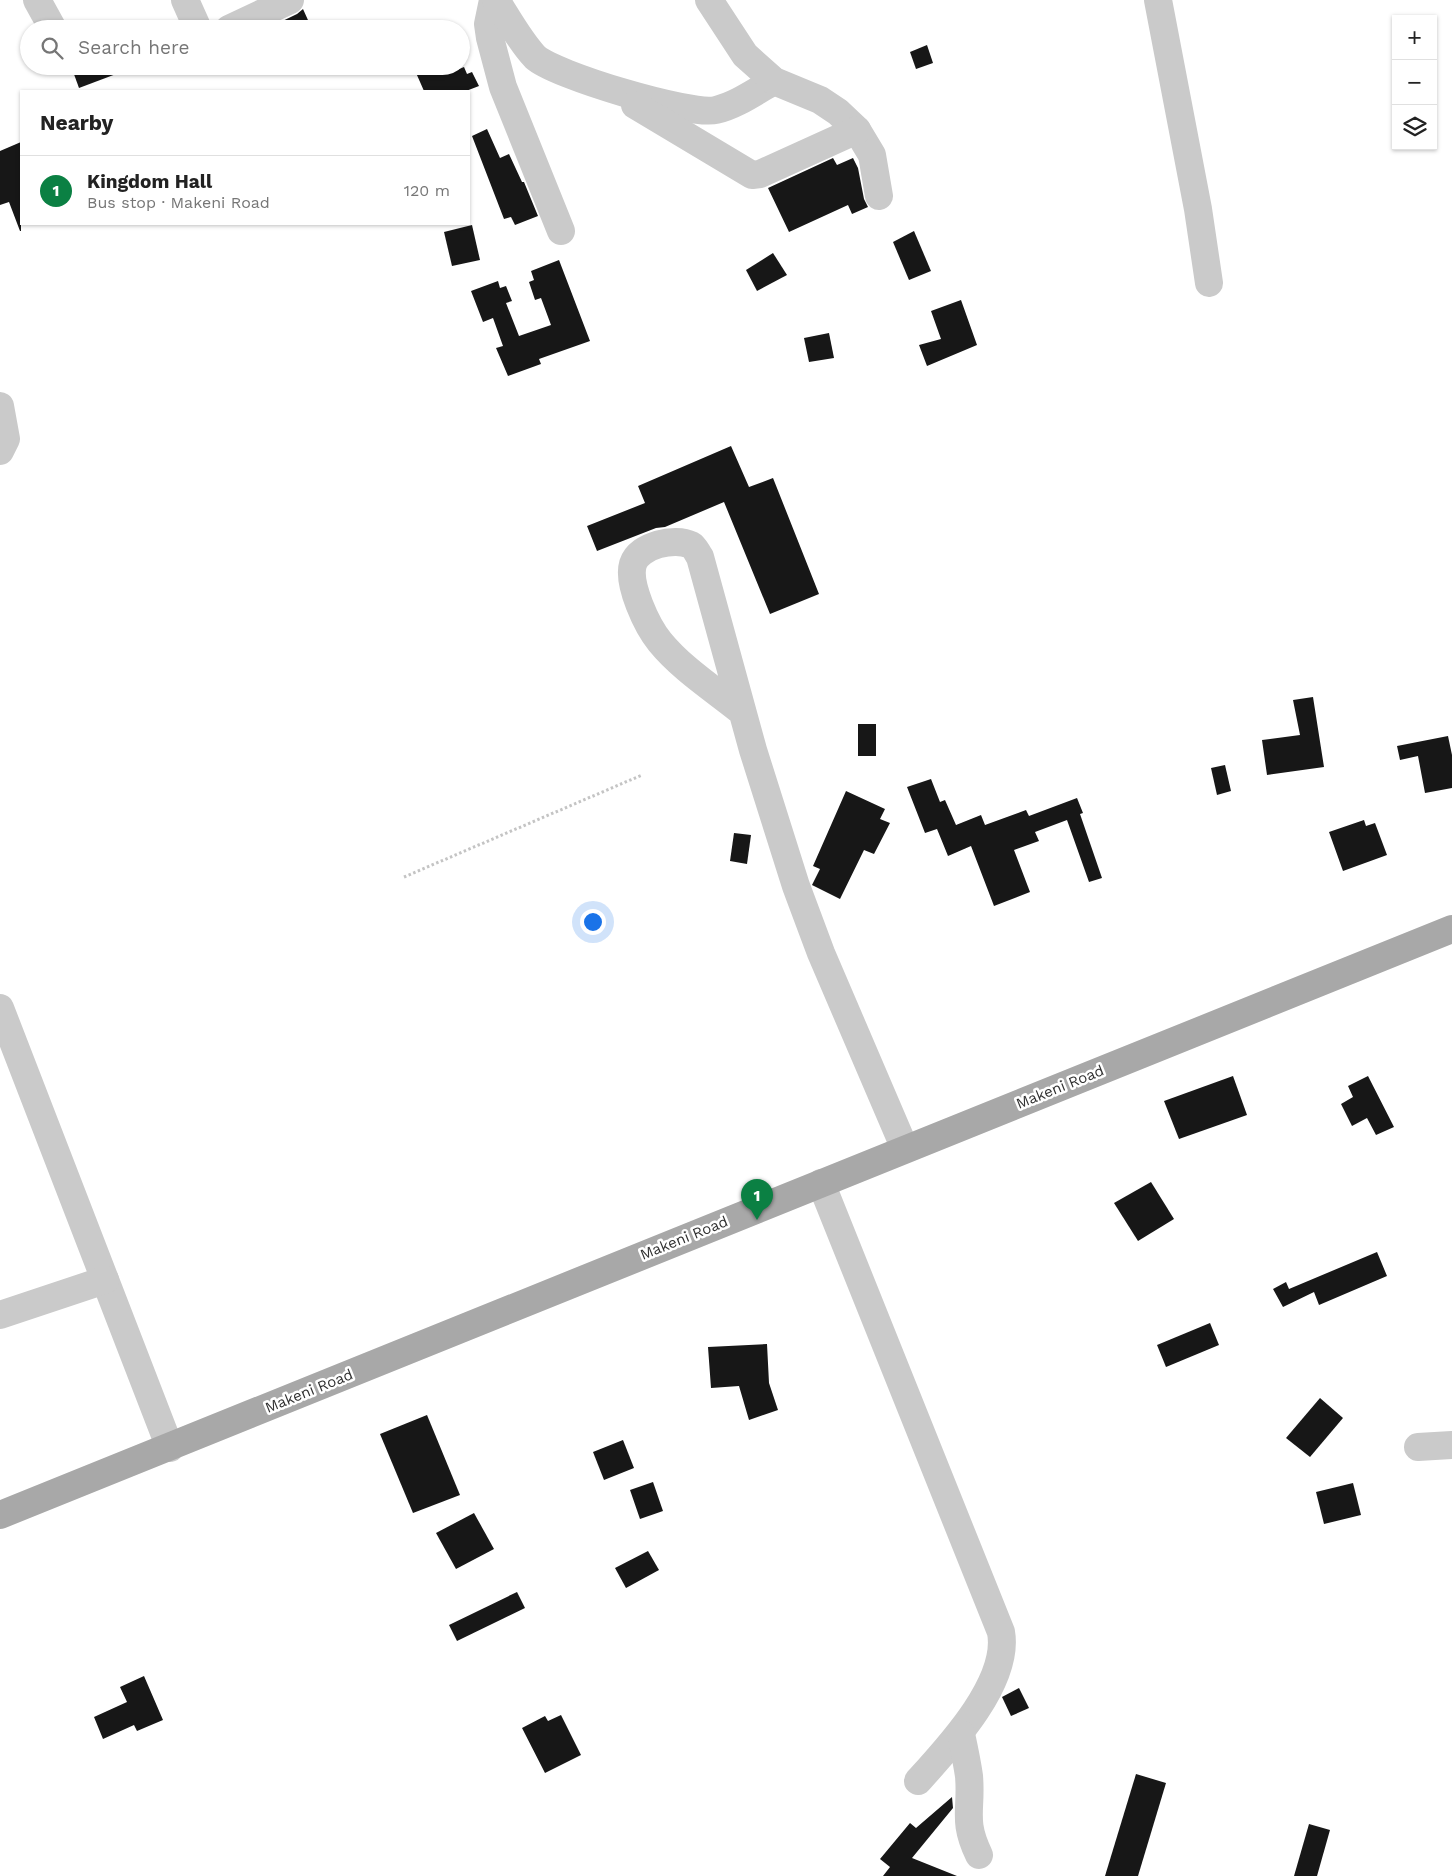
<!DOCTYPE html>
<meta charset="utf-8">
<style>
body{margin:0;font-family:"Work Sans",sans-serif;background:#f6f6f6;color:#222}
.controls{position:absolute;right:15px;top:15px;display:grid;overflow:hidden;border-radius:0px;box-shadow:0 1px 4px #0004}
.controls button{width:45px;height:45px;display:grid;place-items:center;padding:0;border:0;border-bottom:1px solid #e0e0e0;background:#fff;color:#222;font:25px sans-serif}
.you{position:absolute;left:592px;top:921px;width:18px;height:18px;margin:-12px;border:4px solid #fff;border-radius:50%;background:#1a73e8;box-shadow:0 0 0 8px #1a73e833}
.badge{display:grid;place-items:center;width:32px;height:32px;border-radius:50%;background:#0b8043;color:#fff;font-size:16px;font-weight:700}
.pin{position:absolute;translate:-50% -41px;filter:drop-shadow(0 1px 2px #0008)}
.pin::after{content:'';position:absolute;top:26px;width:18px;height:15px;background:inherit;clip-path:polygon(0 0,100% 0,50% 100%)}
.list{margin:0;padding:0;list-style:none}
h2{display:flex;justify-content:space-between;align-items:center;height:65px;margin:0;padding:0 20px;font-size:21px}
h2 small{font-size:16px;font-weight:400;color:#767676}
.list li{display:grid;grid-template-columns:32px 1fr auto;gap:15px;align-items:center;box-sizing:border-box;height:70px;padding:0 20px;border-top:1px solid #e0e0e0}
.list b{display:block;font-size:19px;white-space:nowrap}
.list p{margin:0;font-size:16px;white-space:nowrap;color:#767676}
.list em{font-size:16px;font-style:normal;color:#767676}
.icon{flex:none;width:28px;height:28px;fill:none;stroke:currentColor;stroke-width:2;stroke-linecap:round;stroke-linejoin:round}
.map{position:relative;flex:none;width:1452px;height:1876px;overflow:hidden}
.search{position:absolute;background:#fff;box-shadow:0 1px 4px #0004;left:20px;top:20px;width:450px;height:55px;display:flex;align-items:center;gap:12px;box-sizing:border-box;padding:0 18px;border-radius:28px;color:#767676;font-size:19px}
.panel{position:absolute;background:#fff;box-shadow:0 1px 4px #0004;left:20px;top:90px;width:450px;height:135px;border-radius:0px}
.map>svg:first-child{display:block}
</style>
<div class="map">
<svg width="1452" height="1876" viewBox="0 0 1452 1876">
<rect width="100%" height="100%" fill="#fff"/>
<!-- building -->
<g fill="#171717">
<polygon points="303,9 312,29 266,29 297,14"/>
<polygon points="927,45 933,63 916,69 910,52"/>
<polygon points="71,66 132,66 132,68 79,88"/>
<polygon points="413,66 449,66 452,72 464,67 467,74 472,72 479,86 466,91 424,91"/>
<polygon points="487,129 500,158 509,154 522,182 524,182 538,216 515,225 511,217 504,219 472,136"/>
<polygon points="21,142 21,231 20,231 9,202 0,205 0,151"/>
<polygon points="833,158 837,165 853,158 858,168 864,199 868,207 852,214 848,205 789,232 768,188"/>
<polygon points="472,225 480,260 452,266 444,232"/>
<polygon points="914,231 931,271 909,280 893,242"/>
<polygon points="773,253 787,275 757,291 746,270"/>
<polygon points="559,260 590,341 539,359 541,364 508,376 496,348 503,346 493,318 483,322 471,291 498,281 500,288 506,286 512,301 506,303 519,336 551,325 541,298 535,300 529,282 534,280 531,271"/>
<polygon points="961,300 977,345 927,366 919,345 941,339 931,311"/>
<polygon points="829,333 834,358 809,362 804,338"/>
<polygon points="731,446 749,487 773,478 819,594 770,614 724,502 665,527 656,528 597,551 587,526 645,503 638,486"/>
<polygon points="1313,697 1324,767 1267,775 1262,740 1300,735 1293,700"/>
<rect x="858" y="724" width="18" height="32"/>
<polygon points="1448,736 1452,755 1452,788 1425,793 1418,756 1400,760 1397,746"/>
<polygon points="1225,765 1231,791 1217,795 1211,768"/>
<polygon points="931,779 940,802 945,800 956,825 981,815 985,825 1026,810 1029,816 1077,798 1083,813 1080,814 1102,878 1089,882 1067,820 1035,832 1039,841 1014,850 1030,892 994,906 971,846 948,856 937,829 925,833 907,787"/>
<polygon points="846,791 885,809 880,819 890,823 874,854 864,850 840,899 812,885 820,869 813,866"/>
<polygon points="1364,820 1366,826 1375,823 1387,855 1343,871 1329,832"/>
<polygon points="734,833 751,835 747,864 730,861"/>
<polygon points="1233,1076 1247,1115 1179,1139 1164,1101"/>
<polygon points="1368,1076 1394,1127 1376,1135 1367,1118 1352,1126 1341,1104 1353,1097 1348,1086"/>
<polygon points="1151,1182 1174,1219 1138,1241 1114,1203"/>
<polygon points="1377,1252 1387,1276 1319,1305 1314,1292 1283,1307 1273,1289 1286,1282 1289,1289"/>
<polygon points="1210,1323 1219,1345 1166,1367 1157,1345"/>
<polygon points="767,1344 769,1383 778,1410 749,1420 739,1386 711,1388 708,1347"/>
<polygon points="1320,1398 1343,1418 1310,1457 1286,1438"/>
<polygon points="427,1415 460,1495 413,1513 380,1434"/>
<polygon points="623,1440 634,1468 604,1480 593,1452"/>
<polygon points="653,1482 663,1511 640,1519 630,1490"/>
<polygon points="1353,1483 1361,1515 1324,1524 1316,1492"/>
<polygon points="474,1513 494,1549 456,1569 436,1533"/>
<polygon points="648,1551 659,1570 626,1588 615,1568"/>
<polygon points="517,1592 525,1608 457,1641 449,1625"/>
<polygon points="144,1676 163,1720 137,1731 134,1725 103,1739 94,1717 127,1702 120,1687"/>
<polygon points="1019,1688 1029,1708 1011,1716 1002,1697"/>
<polygon points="561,1715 581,1755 545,1773 522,1728 545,1716 548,1721"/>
<polygon points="1136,1774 1166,1783 1138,1876 1105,1876"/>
<polygon points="952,1797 953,1808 912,1858 957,1876 883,1876 890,1867 880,1859 910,1823 916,1828"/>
<polygon points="1309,1824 1330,1830 1317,1876 1294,1876"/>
</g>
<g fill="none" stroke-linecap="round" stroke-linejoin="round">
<!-- path -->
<polyline stroke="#c4c4c4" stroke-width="3" stroke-dasharray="2.5 2.5" stroke-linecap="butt" points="404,877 642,775"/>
<!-- minor -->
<g stroke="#cacaca" stroke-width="28">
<polyline points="37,0 53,29"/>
<polyline points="185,0 198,29"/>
<polyline points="493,0 488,24 490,38 503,87 561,231"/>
<path d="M496 0C508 19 520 41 535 57 554 75 691 116 716 110 737 105 756 91 774 81"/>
<polyline points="709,0 745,55 774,81 820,100 838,112 857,130 872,155 879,196"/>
<polyline points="1158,0 1198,209 1209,283"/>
<polyline points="229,29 290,0"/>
<polyline points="635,105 752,175 760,174 857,130"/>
<polyline points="0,406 6,439 0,451"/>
<path d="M742 712C715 690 682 669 660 642 647 626 627 584 633 564 639 545 675 537 691 545 695 547 697 553 700 557L753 750 796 886 821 953 905 1149"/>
<polyline points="0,1008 170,1448"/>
<path d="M821 1183 1001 1632C1010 1682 949 1747 918 1781"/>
<polyline points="0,1315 105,1280"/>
<polyline points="1418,1447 1452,1445"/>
<path d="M961 1734C964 1748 967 1762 969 1776 972 1810 962 1820 979 1855"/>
</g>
<!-- major -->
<polyline stroke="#a8a8a8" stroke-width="28" points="0,1515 1452,929"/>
</g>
<g text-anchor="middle" stroke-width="5" stroke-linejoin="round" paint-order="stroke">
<!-- street labels -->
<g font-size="15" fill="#303030" stroke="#fff">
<text transform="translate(1060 1087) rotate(-22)" y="5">Makeni Road</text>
<text transform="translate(684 1238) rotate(-22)" y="5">Makeni Road</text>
<text transform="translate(309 1391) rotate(-22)" y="5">Makeni Road</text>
</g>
</g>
</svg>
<div class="controls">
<button>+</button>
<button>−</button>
<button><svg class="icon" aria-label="layers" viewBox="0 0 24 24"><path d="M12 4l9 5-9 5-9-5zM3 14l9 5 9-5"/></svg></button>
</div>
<div class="you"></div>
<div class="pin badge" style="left:757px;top:1220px">1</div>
<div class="search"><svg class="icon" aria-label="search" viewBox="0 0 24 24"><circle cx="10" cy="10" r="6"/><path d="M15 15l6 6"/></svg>Search here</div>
<section class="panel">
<h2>Nearby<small></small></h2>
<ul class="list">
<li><span class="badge">1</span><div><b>Kingdom Hall</b><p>Bus stop · Makeni Road</p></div><em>120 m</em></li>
</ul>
</section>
</div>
